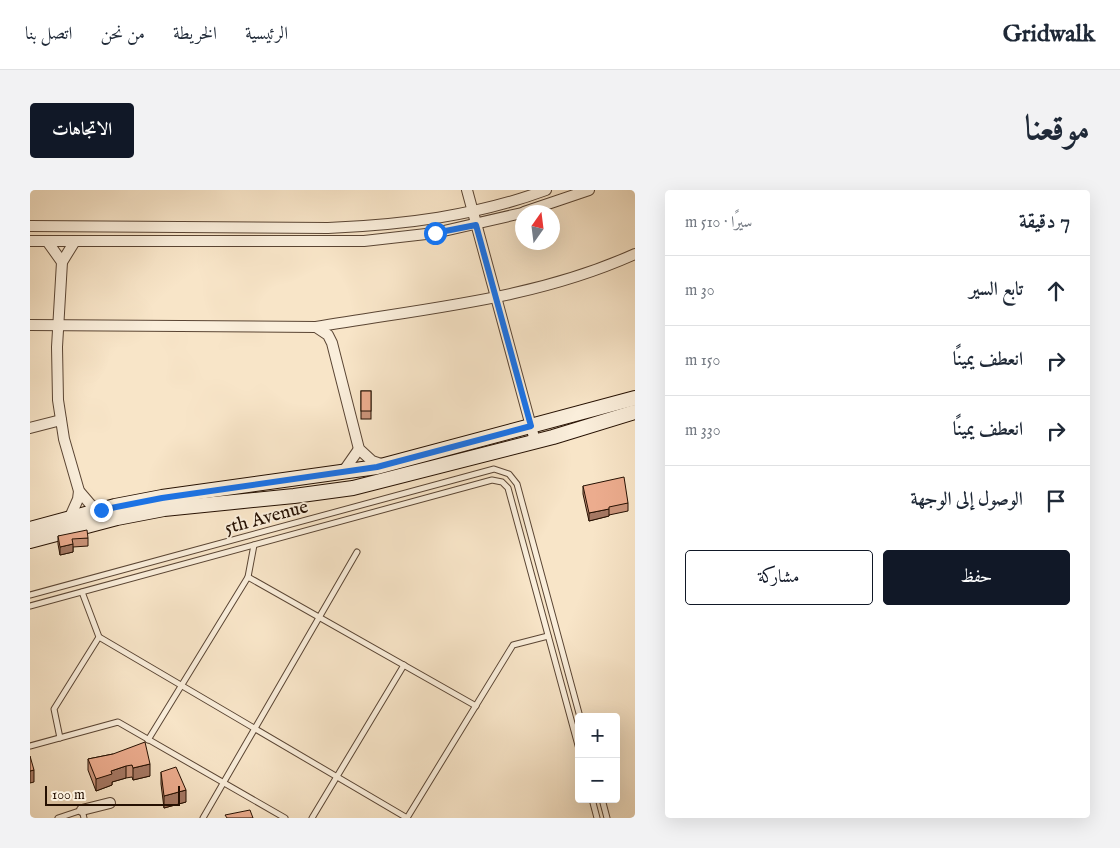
<!DOCTYPE html>
<html lang="ar">
<meta charset="utf-8">
<style>
body{margin:0;font-family:"IM FELL English",Amiri,serif;background:#f2f2f3;color:#1f2937;direction:rtl}
.controls{position:absolute;right:15px;bottom:15px;display:grid;overflow:hidden;border-radius:5px;box-shadow:0 5px 20px #0002}
.controls button{width:45px;height:45px;display:grid;place-items:center;padding:0;border:0;border-bottom:1px solid #e0e1e3;background:#fff;color:#1f2937;font:25px sans-serif}
.compass{position:absolute;left:485px;top:15px;width:45px;height:45px;border-radius:50%;background:#fff;box-shadow:0 5px 20px #0002;rotate:14deg}
.scale{position:absolute;left:15px;bottom:12px;width:135px;box-sizing:border-box;padding-left:5px;border:2px solid #251002;border-top:0;font-size:14px;line-height:18px;white-space:nowrap;color:#251002;-webkit-text-stroke:4px #faeedb;paint-order:stroke}
.stop{position:absolute;width:15px;height:15px;margin:-11px;border:4px solid #1a73e8;border-radius:50%;background:#fff}
.stop.end{background:#1a73e8;border-color:#fff;box-shadow:0 1px 5px #0008}
.list{margin:0;padding:0;list-style:none}
h2{display:flex;justify-content:space-between;align-items:center;height:65px;margin:0;padding:0 20px;font-size:21px}
h2 small{font-size:16px;font-weight:400;color:#747a83}
.list li{display:grid;grid-template-columns:32px 1fr auto;gap:15px;align-items:center;box-sizing:border-box;height:70px;padding:0 20px;border-top:1px solid #e0e1e3}
.list b{display:block;font-size:19px;white-space:nowrap}
.list em{font-size:16px;font-style:normal;color:#747a83}
.actions{display:flex;gap:10px;padding:15px 20px}
.actions a{flex:1;padding:11px 0;border:1px solid #111827;border-radius:5px;text-align:center;font-size:18px;color:#111827}
.actions .main{background:#111827;color:#fff}
.icon{flex:none;width:28px;height:28px;fill:none;stroke:currentColor;stroke-width:2;stroke-linecap:round;stroke-linejoin:round}
.map{position:relative;flex:none;width:605px;height:628px;overflow:hidden;direction:ltr;border-radius:5px}
header{display:flex;align-items:center;gap:30px;box-sizing:border-box;height:70px;padding:0 25px;background:#fff;border-bottom:1px solid #e0e1e3}
header strong{font-size:24px}
nav{display:flex;gap:28px;margin-inline-start:auto;font-size:18px}
.intro{display:flex;align-items:center;justify-content:space-between;box-sizing:border-box;height:120px;padding:0 30px}
h1{margin:0;font-size:35px}
.button{padding:12px 22px;border-radius:5px;background:#111827;color:#fff;font-size:18px;font-weight:700}
main{display:flex;gap:30px;padding:0 30px}
aside{flex:1;background:#fff;border-radius:5px;box-shadow:0 5px 20px #0002}
.map>svg:first-child{display:block}
</style>
<header>
<strong>Gridwalk</strong>
<nav><a>الرئيسية</a><a>الخريطة</a><a>من نحن</a><a>اتصل بنا</a></nav>
</header>
<div class="intro"><h1>موقعنا</h1><a class="button">الاتجاهات</a></div>
<main>
<aside>
<h2>7 دقيقة<small>سيرًا · 510 m</small></h2>
<ul class="list">
<li><svg class="icon" aria-label="ahead" viewBox="0 0 24 24"><path d="M12 20V5M6 11l6-6 6 6"/></svg><div><b>تابع السير</b></div><em>30 m</em></li>
<li><svg class="icon" aria-label="right" viewBox="0 0 24 24"><path d="M7 20v-9h11M14 6l5 5-5 5"/></svg><div><b>انعطف يمينًا</b></div><em>150 m</em></li>
<li><svg class="icon" aria-label="right" viewBox="0 0 24 24"><path d="M7 20v-9h11M14 6l5 5-5 5"/></svg><div><b>انعطف يمينًا</b></div><em>330 m</em></li>
<li><svg class="icon" aria-label="arrive" viewBox="0 0 24 24"><path d="M6 21V4h12l-3 4 3 4H6"/></svg><div><b>الوصول إلى الوجهة</b></div></li>
</ul>
<div class="actions"><a class="main">حفظ</a><a>مشاركة</a></div>
</aside>
<div class="map">
<svg width="605" height="628" viewBox="0 0 605 628">
<rect width="100%" height="100%" fill="#f8e5c8"/>
<filter id="stains"><feTurbulence type="fractalNoise" baseFrequency=".004" numOctaves="4"/><feColorMatrix values="0 0 0 0 .2 0 0 0 0 .09 0 0 0 0 .02 0 0 0 .5 -.17"/></filter>
<radialGradient id="worn" r=".72"><stop offset=".6" stop-color="#630" stop-opacity="0"/><stop offset="1" stop-color="#630" stop-opacity=".3"/></radialGradient>
<g fill="none" stroke-linecap="round" stroke-linejoin="round">
<!-- service casing -->
<g stroke="#5a4534" stroke-width="7">
<g id="service">
<polyline points="224,355 218,387 446,516"/>
<polyline points="52,402 69,447 377,628"/>
<polyline points="0,405 464,279 479,284 487,294 550,527"/>
<polyline points="0,416 462,290 472,292 478,298 549,559"/>
<polyline points="30,548 24,519 69,447"/>
<polyline points="118,550 218,387"/>
<polyline points="0,556 88,532 255,628"/>
<polyline points="562,609 567,628"/>
<polyline points="572,609 577,628"/>
<polyline points="28,628 52,620 54,628"/>
<polyline points="173,628 327,362"/>
<polyline points="282,628 374,475"/>
<polyline points="377,628 483,455 518,446"/>
</g>
</g>
<!-- minor casing -->
<g stroke="#5a4534" stroke-width="12">
<g id="minor">
<polyline points="437,0 505,251"/>
<polyline points="494,22 559,0"/>
<path d="M0 36 298 38C372 35 446 26 516 0"/>
<polyline points="0,51 334,51 405,43 492,23"/>
<polyline points="17,51 32,72"/>
<polyline points="45,51 32,72 27,157 28,210 34,249 49,301 61,315 71,320"/>
<polyline points="0,135 286,137 298,145 302,153 329,259 342,271 354,275"/>
<path d="M286 137C395 118 503 110 605 64"/>
<polyline points="0,238 31,230"/>
<polyline points="313,282 329,259"/>
<polyline points="40,327 48,309 49,301"/>
<polyline points="52,620 80,613"/>
</g>
</g>
<!-- secondary casing -->
<g stroke="#251002" stroke-width="16">
<g id="secondary">
<polyline points="0,339 85,316 132,307 347,277 605,208"/>
<polyline points="0,351 87,328 134,319 264,306 323,298 523,247 605,222"/>
</g>
</g>
<!-- service -->
<use href="#service" stroke="#faeedb" stroke-width="5"/>
<!-- minor -->
<use href="#minor" stroke="#faeedb" stroke-width="10"/>
<!-- secondary -->
<use href="#secondary" stroke="#faeedb" stroke-width="14"/>
</g>
<!-- wall -->
<g fill="#cb947a" stroke="#251002">
<rect x="331" y="201" width="10" height="28"/>
<polygon points="553,296 598,313 598,321 579,325 579,326 559,331 553,304"/>
<polygon points="28,346 58,348 58,356 43,357 43,362 30,365 28,354"/>
<polygon points="83,564 120,586 103,590 102,587 96,588 82,592 82,595 66,601 58,580 58,569"/>
<polygon points="131,582 156,612 134,618 131,594"/>
</g>
<!-- shaded-wall -->
<g fill="#a57863" stroke="#251002">
<polygon points="579,319 579,326 559,331 559,323"/>
<polygon points="43,354 43,362 30,365 30,357"/>
<polygon points="120,574 120,586 103,590 103,578"/>
<polygon points="96,576 96,588 82,592 82,595 66,601 66,589 81,581"/>
<polygon points="4,580 4,592 0,593 0,581"/>
<polygon points="156,600 156,612 134,618 134,606"/>
</g>
<!-- building -->
<g fill="#ecac8e" stroke="#251002">
<rect x="331" y="201" width="10" height="20"/>
<polygon points="594,287 598,313 579,317 579,319 559,323 553,296"/>
<polygon points="57,340 58,348 42,349 43,354 30,357 28,346"/>
<polygon points="115,552 120,574 103,578 102,575 96,576 81,581 82,584 66,589 58,569 83,564"/>
<polygon points="0,566 4,580 0,581"/>
<polygon points="146,577 156,600 134,606 131,582"/>
<polygon points="220,620 223,628 197,628 195,625"/>
</g>
<g fill="none" stroke-linecap="round" stroke-linejoin="round">
<!-- route -->
<polyline stroke="#1a73e8" stroke-width="6" points="71,320 132,308 347,277 501,236 446,35 405,43"/>
</g>
<g text-anchor="middle" stroke-width="4" stroke-linejoin="round" paint-order="stroke">
<!-- street labels -->
<g font-size="19" fill="#251002" stroke="#faeedb">
<text transform="translate(236 326) rotate(-15)" y="7">5th Avenue</text>
</g>
</g>
<rect width="100%" height="100%" filter="url(#stains)"/>
<rect width="100%" height="100%" fill="url(#worn)"/>
</svg>
<div class="controls">
<button>+</button>
<button>−</button>
</div>
<svg class="compass" viewBox="-18 -18 36 36"><path d="M0-13l5 13h-10z" fill="#e53935"/><path d="M0 13l5-13h-10z" fill="#747a83"/></svg>
<div class="scale">100 m</div>
<div class="stop" style="left:405px;top:43px"></div>
<div class="stop end" style="left:71px;top:320px"></div>
</div>
</main>
